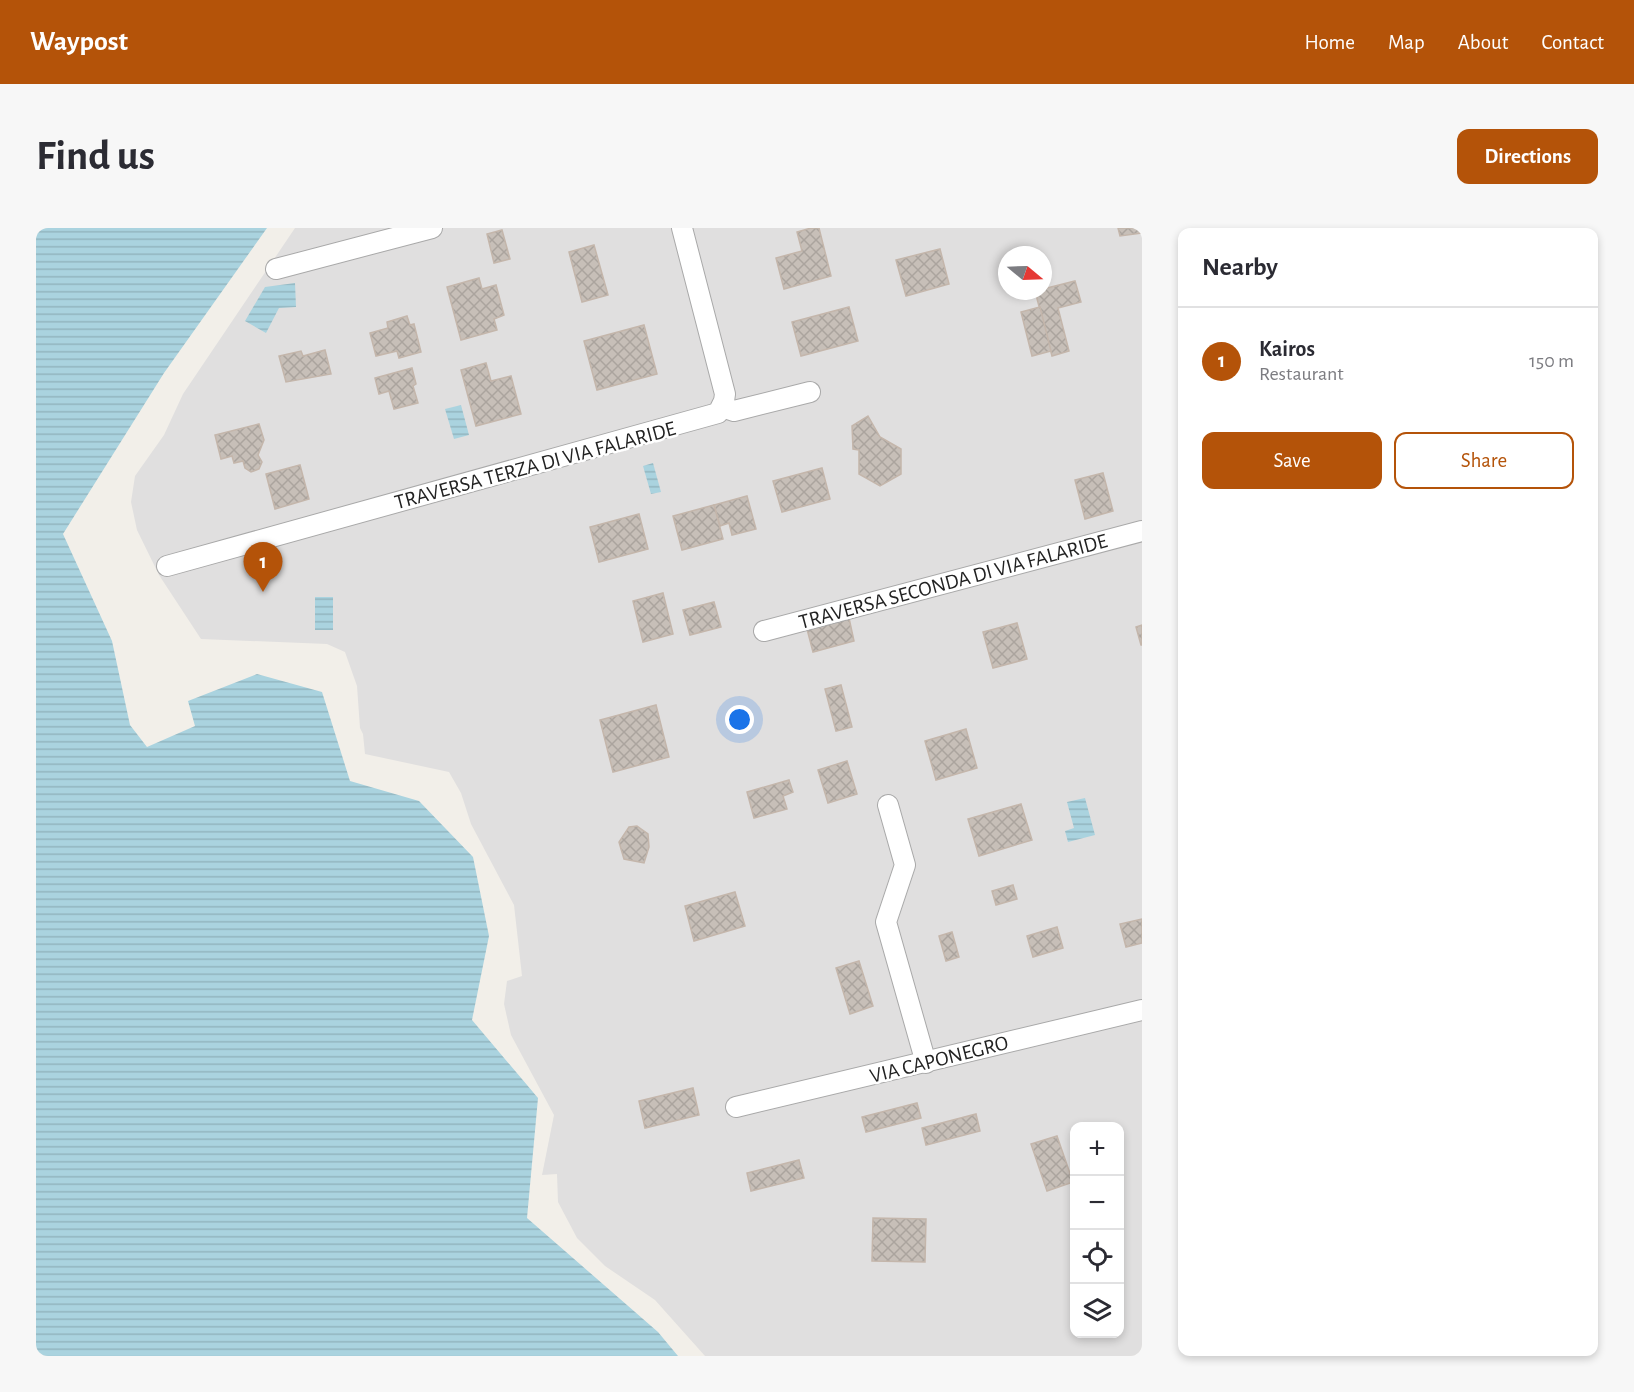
<!DOCTYPE html>
<meta charset="utf-8">
<style>
body{margin:0;font-family:"Alegreya Sans",sans-serif;background:#f7f7f7;color:#2b2b33}
.controls{position:absolute;right:18px;bottom:18px;display:grid;overflow:hidden;border-radius:12px;box-shadow:0 3px 9px #0003}
.controls button{width:54px;height:54px;display:grid;place-items:center;padding:0;border:0;border-bottom:2px solid #e1e1e2;background:#fff;color:#2b2b33;font:30px sans-serif}
.compass{position:absolute;left:962px;top:18px;width:54px;height:54px;border-radius:50%;background:#fff;box-shadow:0 3px 9px #0003;rotate:109deg}
.you{position:absolute;left:704px;top:492px;width:21px;height:21px;margin:-15px;border:4px solid #fff;border-radius:50%;background:#1a73e8;box-shadow:0 0 0 9px #1a73e833}
.badge{display:grid;place-items:center;width:39px;height:39px;border-radius:50%;background:#b45309;color:#fff;font-size:20px;font-weight:700}
.pin{position:absolute;translate:-50% -50px;filter:drop-shadow(0 2px 3px #0008)}
.pin::after{content:'';position:absolute;top:32px;width:21px;height:18px;background:inherit;clip-path:polygon(0 0,100% 0,50% 100%)}
.list{margin:0;padding:0;list-style:none}
h2{display:flex;justify-content:space-between;align-items:center;height:78px;margin:0;padding:0 24px;font-size:26px}
h2 small{font-size:20px;font-weight:400;color:#7c7c81}
.list li{display:grid;grid-template-columns:39px 1fr auto;gap:18px;align-items:center;box-sizing:border-box;height:108px;padding:0 24px;border-top:2px solid #e1e1e2}
.list b{display:block;font-size:22px;white-space:nowrap}
.list p{margin:0;font-size:20px;white-space:nowrap;color:#7c7c81}
.list em{font-size:20px;font-style:normal;color:#7c7c81}
.actions{display:flex;gap:12px;padding:18px 24px}
.actions a{flex:1;padding:14px 0;border:2px solid #b45309;border-radius:12px;text-align:center;font-size:21px;color:#b45309}
.actions .main{background:#b45309;color:#fff}
.icon{flex:none;width:33px;height:33px;fill:none;stroke:currentColor;stroke-width:2;stroke-linecap:round;stroke-linejoin:round}
.map{position:relative;flex:none;width:1106px;height:1128px;overflow:hidden;border-radius:12px}
header{display:flex;align-items:center;gap:36px;box-sizing:border-box;height:84px;padding:0 30px;background:#b45309;color:#fff}
header strong{font-size:28px}
nav{display:flex;gap:33px;margin-inline-start:auto;font-size:21px}
.intro{display:flex;align-items:center;justify-content:space-between;box-sizing:border-box;height:144px;padding:0 36px}
h1{margin:0;font-size:42px}
.button{padding:15px 27px;border-radius:12px;background:#b45309;color:#fff;font-size:21px;font-weight:700}
main{display:flex;gap:36px;padding:0 36px}
aside{flex:1;background:#fff;border-radius:12px;box-shadow:0 3px 9px #0003}
.map>svg:first-child{display:block}
</style>
<header>
<strong>Waypost</strong>
<nav><a>Home</a><a>Map</a><a>About</a><a>Contact</a></nav>
</header>
<div class="intro"><h1>Find us</h1><a class="button">Directions</a></div>
<main>
<div class="map">
<svg width="1106" height="1128" viewBox="0 0 1106 1128">
<defs>
<pattern id="water-rules" width="6" height="5" patternUnits="userSpaceOnUse" patternTransform="scale(1.5)"><rect width="6" height="5" fill="#aad3df"/><path d="M0 2.5h6" fill="none" stroke="#92b5bf"/></pattern>
<pattern id="building-cross-hatch" width="8" height="8" patternUnits="userSpaceOnUse" patternTransform="scale(1.5)"><rect width="8" height="8" fill="#c7bfb8"/><path d="M0 0l8 8M0 8l8-8" fill="none" stroke="#aba49e"/></pattern>
</defs>
<rect width="100%" height="100%" fill="#f2efe9"/>
<!-- residential -->
<path fill="#e0dfdf" fill-rule="evenodd" d="M259 0H1106V1128H669L619 1072 569 1038 541 1010 522 974 521 946 506 947 518 887 475 807 468 776 471 753 486 748 478 677 435 596 425 565 413 544 329 526 327 506 324 500 321 458 309 424 291 416 165 411 123 347 101 302 95 274 99 248 128 207 147 166ZM971 27H1007V63H971ZM1038 898H1084V1106H1038Z"/>
<!-- water -->
<g fill="url(#water-rules)">
<polygon points="0,0 231,0 128,145 27,306 76,413 94,497 111,519 159,498 152,473 221,446 286,464 314,553 383,573 437,629 453,708 436,792 502,870 491,990 622,1104 642,1128 0,1128"/>
<polygon points="259,55 260,79 243,80 230,105 209,93 229,59"/>
<polygon points="425,177 433,207 418,211 409,181"/>
<polygon points="617,235 625,264 615,266 607,238"/>
<rect x="279" y="369" width="18" height="33"/>
<polygon points="1049,570 1059,607 1032,614 1029,603 1038,600 1031,574"/>
</g>
<!-- building -->
<g fill="url(#building-cross-hatch)" stroke="#c4b6ab" stroke-width="1.5">
<polygon points="775,0 783,0 795,48 748,61 740,30 766,23 761,4"/>
<polygon points="1082,0 1106,0 1106,5 1084,8"/>
<polygon points="466,2 474,31 458,35 451,6"/>
<polygon points="558,17 572,67 546,74 533,24"/>
<polygon points="904,21 913,56 870,68 860,32"/>
<polygon points="443,50 446,61 460,57 468,87 458,91 461,102 425,112 411,59"/>
<polygon points="1039,53 1045,74 1022,80 1033,123 1016,128 999,63"/>
<polygon points="813,79 822,113 765,128 756,94"/>
<polygon points="1004,79 1015,123 996,128 985,84"/>
<polygon points="371,88 374,97 378,96 385,124 363,130 361,123 340,128 334,105 352,100 351,94"/>
<polygon points="608,97 621,146 561,162 548,113"/>
<polygon points="289,122 295,146 250,154 243,128 265,123 267,128"/>
<polygon points="450,135 455,153 475,148 485,186 440,198 425,142"/>
<polygon points="376,140 380,156 377,158 382,175 358,181 353,163 343,166 339,150"/>
<polygon points="832,188 844,209 865,221 865,246 844,258 823,246 823,222 817,221 816,198"/>
<polygon points="223,196 228,212 222,227 226,234 223,241 215,244 209,240 207,233 198,235 196,228 185,231 179,207"/>
<polygon points="264,237 273,271 239,281 230,246"/>
<polygon points="786,240 794,271 746,284 737,253"/>
<polygon points="1067,245 1077,283 1049,291 1039,252"/>
<polygon points="711,268 720,301 696,307 693,295 684,298 678,277"/>
<polygon points="678,277 687,311 646,322 637,288"/>
<polygon points="603,286 612,321 563,334 554,299"/>
<polygon points="627,365 637,406 607,414 597,373"/>
<polygon points="678,374 685,399 654,407 647,382"/>
<polygon points="813,390 818,413 777,424 771,401"/>
<polygon points="981,395 991,431 957,440 947,404"/>
<polygon points="1106,397 1106,417 1105,417 1100,399"/>
<polygon points="805,457 816,499 800,503 789,461"/>
<polygon points="620,477 633,529 577,544 564,492"/>
<polygon points="930,501 941,540 900,552 889,513"/>
<polygon points="811,533 821,566 792,575 782,542"/>
<polygon points="753,552 757,564 747,568 751,581 718,590 711,564"/>
<polygon points="985,576 996,612 943,628 932,591"/>
<polygon points="601,598 612,606 613,619 608,635 588,631 583,614 593,599"/>
<polygon points="977,657 981,671 960,677 956,663"/>
<polygon points="699,664 709,698 658,713 649,678"/>
<polygon points="1106,691 1106,715 1090,719 1084,696"/>
<polygon points="1021,699 1027,720 997,729 991,708"/>
<polygon points="916,704 923,729 910,733 903,708"/>
<polygon points="823,733 837,778 814,786 800,740"/>
<polygon points="657,860 663,887 609,900 603,873"/>
<polygon points="881,875 885,890 830,904 826,889"/>
<polygon points="940,886 944,903 890,917 886,900"/>
<polygon points="1021,908 1037,954 1011,963 995,916"/>
<polygon points="763,932 768,950 715,963 711,945"/>
<polygon points="837,990 890,991 889,1034 836,1033"/>
</g>
<g fill="none" stroke-linecap="round" stroke-linejoin="round">
<!-- minor casing -->
<g stroke="#a9a9a9" stroke-width="22">
<g id="minor">
<polyline points="240,41 396,0"/>
<polyline points="686,179 698,183 774,164"/>
<polyline points="131,338 682,185 688,173 689,166 646,0"/>
<polyline points="728,403 1106,303"/>
<polyline points="852,577 869,637 850,694 890,835"/>
<polyline points="700,879 1106,782"/>
</g>
</g>
<!-- minor -->
<use href="#minor" stroke="#fff" stroke-width="20"/>
</g>
<g text-anchor="middle" stroke-width="5" stroke-linejoin="round" paint-order="stroke">
<!-- street labels -->
<g font-size="21" fill="#222" stroke="#fff">
<text transform="translate(499 237) rotate(-15)" y="7">TRAVERSA TERZA DI VIA FALARIDE</text>
<text transform="translate(917 353) rotate(-15)" y="7">TRAVERSA SECONDA DI VIA FALARIDE</text>
<text transform="translate(903 831) rotate(-14)" y="7">VIA CAPONEGRO</text>
</g>
</g>
</svg>
<div class="controls">
<button>+</button>
<button>−</button>
<button><svg class="icon" aria-label="locate" viewBox="0 0 24 24"><circle cx="12" cy="12" r="6"/><path d="M12 2v4M12 18v4M2 12h4M18 12h4"/></svg></button>
<button><svg class="icon" aria-label="layers" viewBox="0 0 24 24"><path d="M12 4l9 5-9 5-9-5zM3 14l9 5 9-5"/></svg></button>
</div>
<svg class="compass" viewBox="-18 -18 36 36"><path d="M0-13l5 13h-10z" fill="#e53935"/><path d="M0 13l5-13h-10z" fill="#7c7c81"/></svg>
<div class="you"></div>
<div class="pin badge" style="left:227px;top:364px">1</div>
</div>
<aside>
<h2>Nearby<small></small></h2>
<ul class="list">
<li><span class="badge">1</span><div><b>Kairos</b><p>Restaurant</p></div><em>150 m</em></li>
</ul>
<div class="actions"><a class="main">Save</a><a>Share</a></div>
</aside>
</main>
